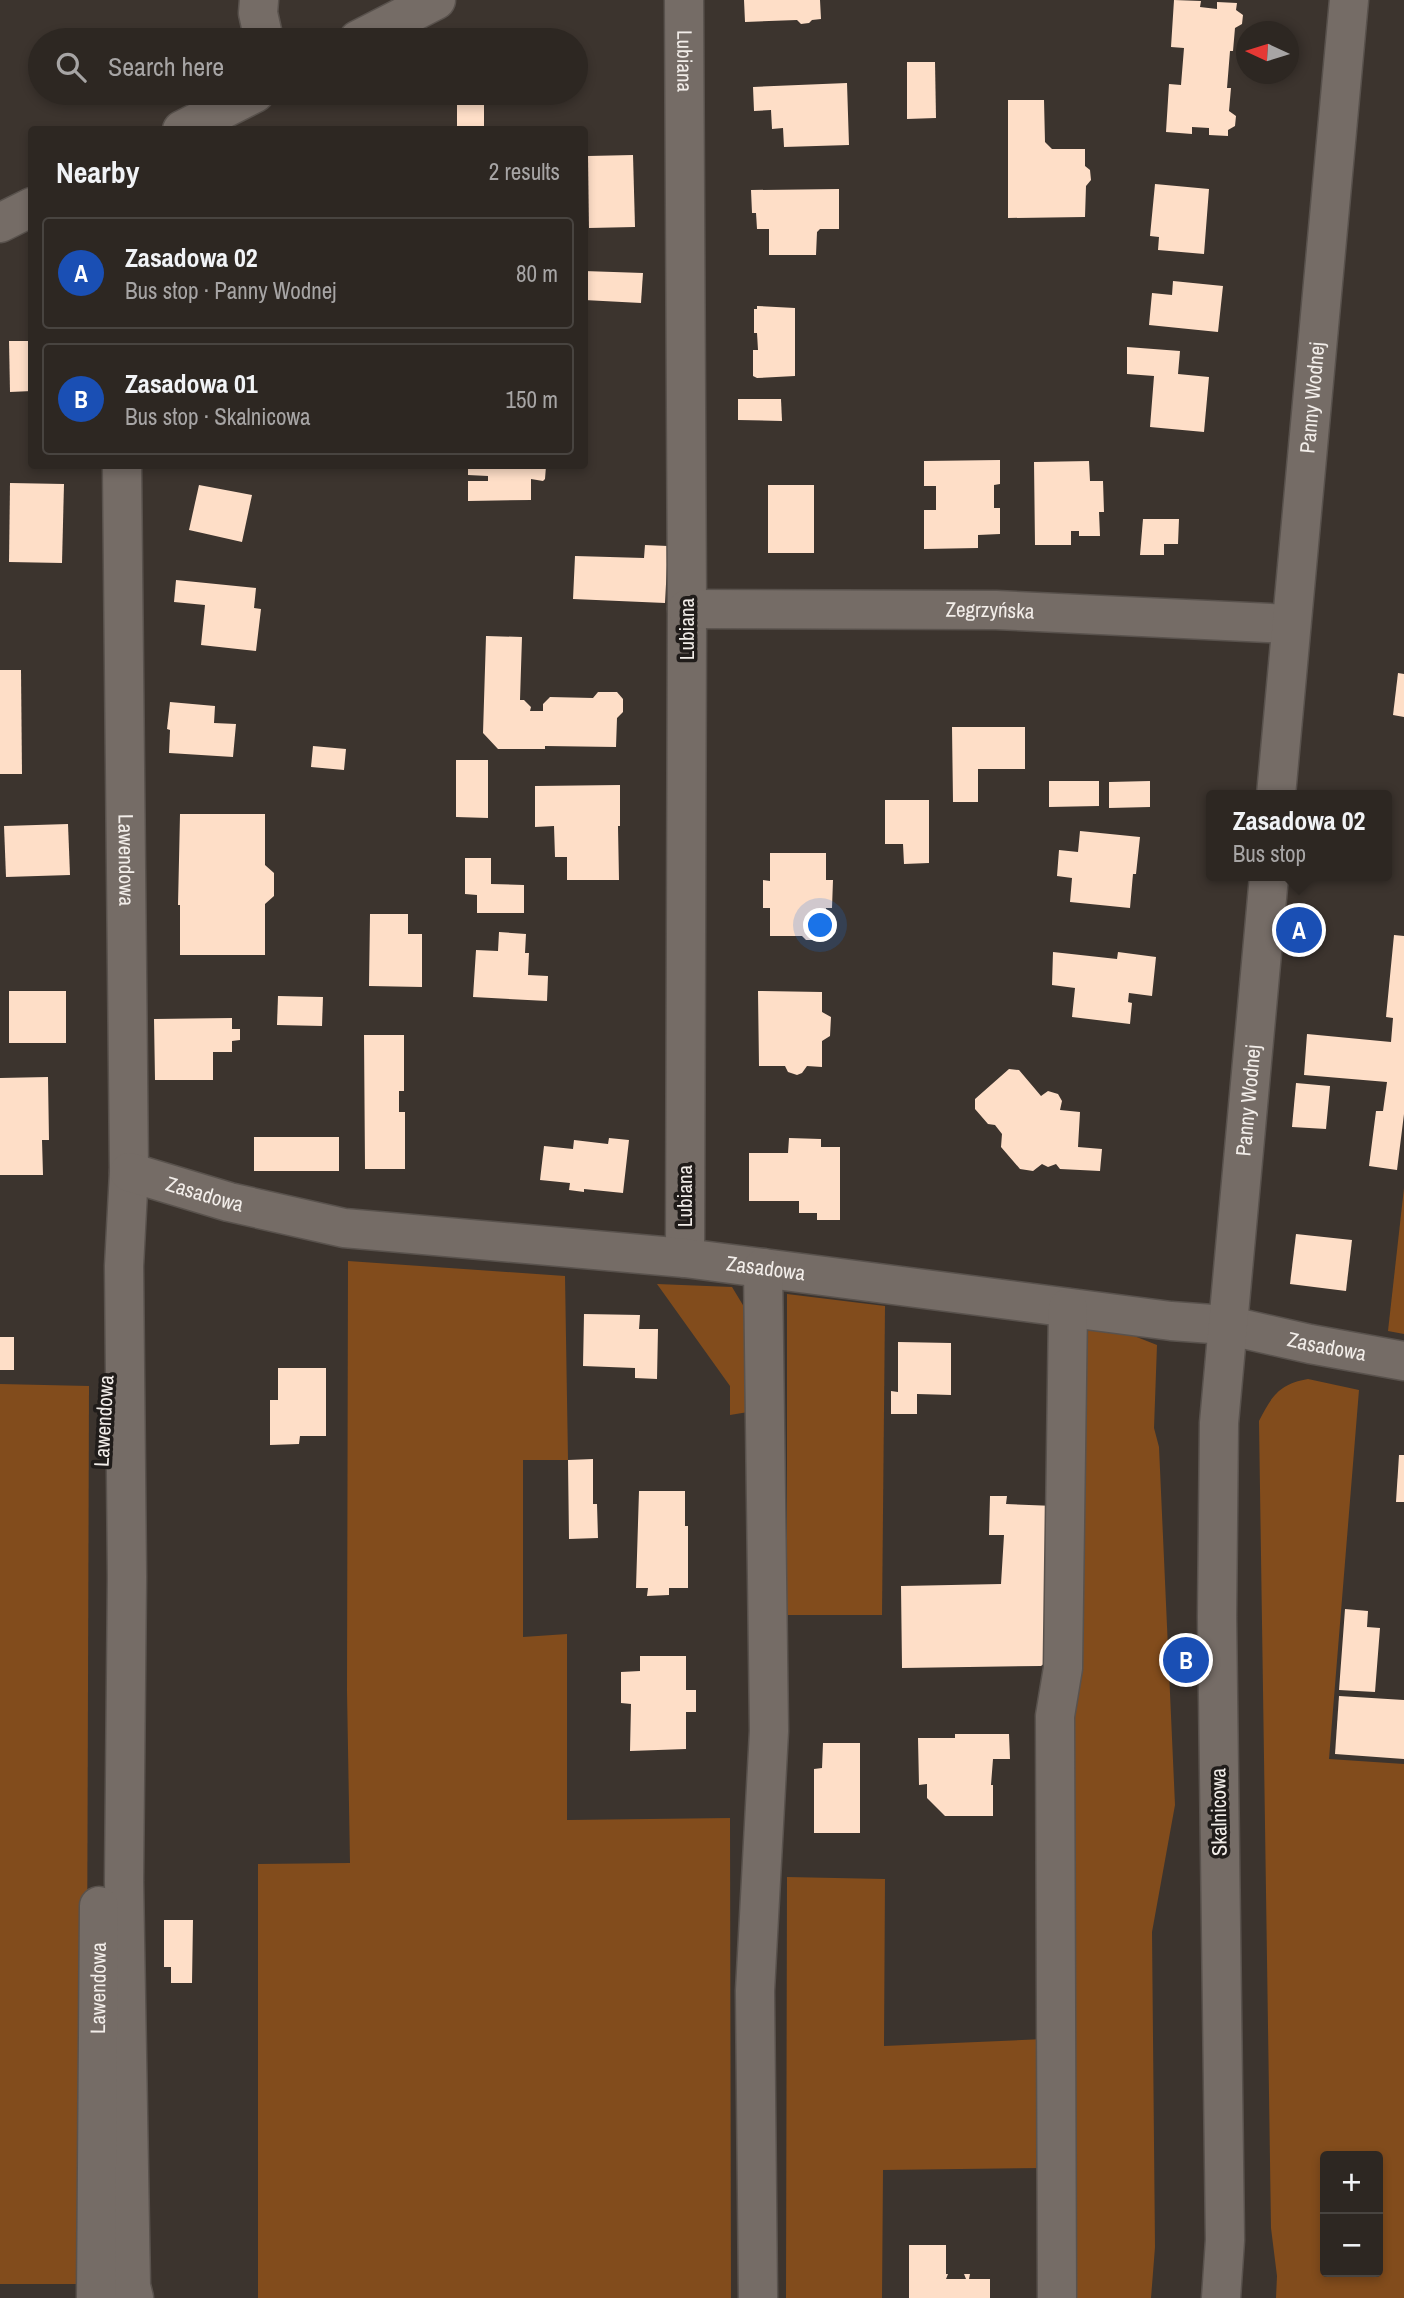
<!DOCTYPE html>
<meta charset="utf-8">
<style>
body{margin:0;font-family:"Archivo Narrow",sans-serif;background:#39332f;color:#f1f3f6}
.controls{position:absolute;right:21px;bottom:21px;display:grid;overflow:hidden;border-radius:7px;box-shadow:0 4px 10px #0003}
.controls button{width:63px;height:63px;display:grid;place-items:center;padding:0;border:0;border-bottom:2px solid #484440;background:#2d2722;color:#f1f3f6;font:35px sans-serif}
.compass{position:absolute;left:1236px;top:21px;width:63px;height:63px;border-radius:50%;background:#2d2722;box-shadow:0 4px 10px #0003;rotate:274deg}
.you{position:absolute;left:821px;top:926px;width:24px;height:24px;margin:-18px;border:5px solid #fff;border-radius:50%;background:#1a73e8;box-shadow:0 0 0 10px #1a73e833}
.badge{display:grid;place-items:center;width:46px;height:46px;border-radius:50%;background:#8abfa5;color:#fff;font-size:23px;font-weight:700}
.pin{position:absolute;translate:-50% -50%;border:4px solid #fff;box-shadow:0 2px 7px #0006}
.popup{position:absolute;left:1206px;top:790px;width:186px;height:91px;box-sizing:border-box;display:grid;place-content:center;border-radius:7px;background:#2d2722;filter:drop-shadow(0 2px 5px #0005);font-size:23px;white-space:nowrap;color:#a7a5a5}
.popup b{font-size:26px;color:#f1f3f6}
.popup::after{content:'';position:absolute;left:50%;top:100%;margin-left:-14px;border:14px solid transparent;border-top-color:#2d2722}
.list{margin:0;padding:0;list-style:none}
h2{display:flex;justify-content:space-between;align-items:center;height:91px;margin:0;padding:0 28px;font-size:30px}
h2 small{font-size:23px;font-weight:400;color:#a7a5a5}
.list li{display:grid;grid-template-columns:46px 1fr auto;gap:21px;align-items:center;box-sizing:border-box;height:112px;margin:0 14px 14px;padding:0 14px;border:2px solid #484440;border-radius:7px}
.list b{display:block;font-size:26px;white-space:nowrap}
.list p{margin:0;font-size:23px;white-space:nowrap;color:#a7a5a5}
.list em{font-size:23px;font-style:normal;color:#a7a5a5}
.icon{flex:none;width:38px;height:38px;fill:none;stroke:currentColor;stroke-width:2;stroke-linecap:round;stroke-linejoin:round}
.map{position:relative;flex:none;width:1404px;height:2298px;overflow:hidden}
.search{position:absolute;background:#2d2722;box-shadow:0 4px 10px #0003;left:28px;top:28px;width:560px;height:77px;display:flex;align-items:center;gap:18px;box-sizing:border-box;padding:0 24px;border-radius:38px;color:#a7a5a5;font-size:26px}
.panel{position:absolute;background:#2d2722;box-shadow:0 4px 10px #0003;left:28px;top:126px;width:560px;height:343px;border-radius:7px}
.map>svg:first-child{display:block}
</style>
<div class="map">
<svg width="1404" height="2298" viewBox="0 0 1404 2298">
<rect width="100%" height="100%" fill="#3c342e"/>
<!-- green -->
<g fill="#824c1c" fill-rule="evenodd">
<polygon points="1404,1188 1404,1334 1388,1331"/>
<polygon points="348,1261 565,1276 568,1460 523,1460 523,1637 567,1634 567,1820 730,1818 731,2298 258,2298 258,1864 350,1863 347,1691"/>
<polygon points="657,1284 732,1287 752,1320 748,1412 730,1415 730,1386"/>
<polygon points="787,1294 885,1306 882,1615 787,1615"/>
<polygon points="1075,1328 1129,1334 1157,1345 1154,1428 1159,1447 1175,1805 1152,1932 1155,2247 1151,2298 1070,2298 1076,1572"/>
<path d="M1308 1379 1359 1390 1329 1759 1404 1764V2298H1276L1277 2276 1271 2228 1259 1421C1272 1396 1279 1384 1308 1379ZM1325 2156H1378V2272H1325Z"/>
<polygon points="0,1384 89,1386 86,2284 0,2284"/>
<polygon points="787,1877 885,1879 884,2046 1044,2039 1044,2168 883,2170 882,2298 786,2298"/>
</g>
<!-- building -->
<g fill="#fedec7">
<polygon points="744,0 820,0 821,19 812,20 809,23 801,24 797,20 745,22"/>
<polygon points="1174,0 1201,1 1200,7 1217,9 1217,2 1237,3 1236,10 1243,15 1242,24 1235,28 1233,51 1230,51 1227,88 1231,88 1229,111 1236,116 1235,126 1228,130 1228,136 1209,135 1209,128 1192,127 1192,134 1166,132 1169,84 1181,85 1184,48 1171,47"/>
<polygon points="907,62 935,62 936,118 907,119"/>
<polygon points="847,83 849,145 784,147 783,128 772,129 771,110 754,111 753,87"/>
<polygon points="457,93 484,93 484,126 490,126 490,130 457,130"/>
<polygon points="1008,100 1044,100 1045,142 1052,149 1085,149 1085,166 1090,170 1091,180 1086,186 1085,217 1008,218"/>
<polygon points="633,155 635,227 589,228 588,156"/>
<polygon points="1155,184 1209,189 1204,254 1158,250 1159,237 1150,236"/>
<polygon points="839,189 839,229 820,229 817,232 816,255 769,255 769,229 757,229 756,213 752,213 751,190"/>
<polygon points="584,271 643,273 641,303 584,300"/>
<polygon points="1173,281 1223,286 1218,332 1149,325 1152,293 1172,295"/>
<polygon points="757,306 795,308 795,376 757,378 753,376 753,350 758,350 757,333 754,333 754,309 757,309"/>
<polygon points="9,341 32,341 32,391 10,392"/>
<polygon points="1127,347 1180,351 1178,374 1209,377 1204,432 1150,427 1154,376 1127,374"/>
<polygon points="738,399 781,399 782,421 738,420"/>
<polygon points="1000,460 1000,484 994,485 994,508 1000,508 1000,534 978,535 978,548 924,549 924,510 936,510 936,486 924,486 924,461"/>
<polygon points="1089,461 1090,481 1103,481 1104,512 1099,512 1100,536 1079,536 1079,531 1071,531 1071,545 1035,545 1034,462"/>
<polygon points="468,466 546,466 545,479 543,481 531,479 531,500 468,501 468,481 488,481 488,476 468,475"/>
<polygon points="10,483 64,484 62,563 9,562"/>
<polygon points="199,485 252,495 242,542 189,530"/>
<rect x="768" y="485" width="46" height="68"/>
<polygon points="1143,519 1179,519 1178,544 1164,544 1164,555 1140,555"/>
<polygon points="645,545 668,546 665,603 573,599 575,556 644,558"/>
<polygon points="176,580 256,588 254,608 261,609 256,651 201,645 205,605 174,602"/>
<polygon points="486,636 522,637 520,700 524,700 531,707 530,711 543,711 543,704 550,697 593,698 598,692 617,692 623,699 623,712 617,718 616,747 545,746 545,749 498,749 483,733"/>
<polygon points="0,670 21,670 22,774 0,774"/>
<polygon points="1398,673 1404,674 1404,717 1393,715"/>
<polygon points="170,702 215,706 214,723 236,724 233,757 169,753 170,730 167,729"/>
<polygon points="952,727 1025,727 1025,769 978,769 978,802 953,802"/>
<polygon points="313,746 346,749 344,770 311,767"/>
<polygon points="456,760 488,760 488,818 456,817"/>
<polygon points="1049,781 1099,781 1099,806 1049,807"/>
<polygon points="1150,781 1150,807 1109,808 1109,782"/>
<polygon points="620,785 620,826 618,826 619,880 567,880 567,857 555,857 554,826 535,827 535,786"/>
<polygon points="885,800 929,800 929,863 904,864 903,844 885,844"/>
<polygon points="180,814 265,814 265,865 274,873 274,896 265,904 265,955 180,955 180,905 178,905"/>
<polygon points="68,824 70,875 6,877 4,826"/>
<polygon points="1080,831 1140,837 1136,874 1133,874 1130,908 1070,902 1072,878 1057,876 1059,850 1078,852"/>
<polygon points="770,853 826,853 826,880 833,880 832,908 826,908 826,936 821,936 818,940 806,940 802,936 770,936 770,908 763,908 763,880 770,881"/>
<polygon points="465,858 491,858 491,884 524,885 524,913 477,913 477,895 465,894"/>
<polygon points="370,914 408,914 408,934 422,934 422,987 369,986"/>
<polygon points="499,932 526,934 525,953 529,953 528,975 548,976 547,1001 473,997 476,950 498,951"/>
<polygon points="1394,935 1404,936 1404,1114 1397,1170 1369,1166 1376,1111 1383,1111 1387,1082 1304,1075 1307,1034 1391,1042 1393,1018 1386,1017"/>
<polygon points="1053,952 1117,959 1118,952 1156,957 1152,996 1129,993 1128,1002 1132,1003 1130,1024 1072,1017 1075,988 1052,985"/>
<rect x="9" y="991" width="57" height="52"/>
<polygon points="758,991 822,992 822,1012 831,1017 830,1036 822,1041 822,1067 807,1066 802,1073 797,1075 788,1072 785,1066 759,1066"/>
<polygon points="278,996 323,997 322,1026 277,1025"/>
<polygon points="232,1018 232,1029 240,1029 240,1040 232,1041 232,1052 213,1052 213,1080 155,1080 154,1019"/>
<polygon points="364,1035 404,1035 404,1091 399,1091 399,1112 405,1112 405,1169 365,1169"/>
<polygon points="1009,1069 1019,1070 1041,1096 1048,1091 1058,1094 1062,1101 1060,1110 1080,1112 1078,1147 1102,1149 1100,1171 1060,1169 1056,1164 1048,1167 1042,1164 1033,1171 1020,1169 1001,1147 1002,1134 995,1125 988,1124 975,1109 975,1099"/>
<polygon points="48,1077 49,1140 42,1140 43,1175 0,1175 0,1078"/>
<polygon points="1296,1083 1330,1086 1326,1129 1292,1127"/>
<rect x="254" y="1137" width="85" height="34"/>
<polygon points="609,1138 629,1140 623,1193 584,1189 584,1192 569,1190 570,1183 540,1180 544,1146 573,1149 574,1140 608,1144"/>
<polygon points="789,1138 821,1139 821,1147 840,1147 840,1220 817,1220 817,1213 799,1213 799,1201 749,1201 749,1153 788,1153"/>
<polygon points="1296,1234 1352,1240 1346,1291 1290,1284"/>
<polygon points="584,1314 640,1315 639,1329 658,1329 657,1379 635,1378 635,1368 583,1366"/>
<rect x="0" y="1337" width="14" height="33"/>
<polygon points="898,1342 951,1343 951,1395 917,1394 917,1414 891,1414 891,1391 898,1392"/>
<polygon points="278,1368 326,1368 326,1436 300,1436 299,1444 270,1445 270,1400 278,1400"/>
<polygon points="1399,1455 1404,1455 1404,1502 1396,1502"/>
<polygon points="593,1459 593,1504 597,1504 598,1538 569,1539 568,1460"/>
<polygon points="639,1491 685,1491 685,1526 688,1526 688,1588 669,1588 669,1595 647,1596 648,1588 636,1588"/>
<polygon points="990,1496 1007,1496 1006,1504 1055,1506 1054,1656 1041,1666 902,1668 901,1586 1001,1584 1004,1535 989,1535"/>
<polygon points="1345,1609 1368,1611 1367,1627 1380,1628 1375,1692 1339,1690"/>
<polygon points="640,1656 686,1656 686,1690 696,1690 696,1712 686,1712 686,1749 630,1751 631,1704 621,1703 621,1672 640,1671"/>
<polygon points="1339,1696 1404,1700 1404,1759 1335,1754"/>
<polygon points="955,1734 1009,1734 1010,1759 993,1759 991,1785 993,1785 993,1816 945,1816 927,1798 927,1784 919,1785 918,1738 955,1738"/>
<polygon points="823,1743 860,1743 860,1833 814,1833 814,1769 822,1768"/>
<polygon points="164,1920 193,1920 192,1983 171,1983 171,1967 164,1967"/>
<polygon points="909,2245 946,2245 946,2274 948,2274 946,2279 966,2279 964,2274 970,2274 969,2279 990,2279 990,2298 909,2298"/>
</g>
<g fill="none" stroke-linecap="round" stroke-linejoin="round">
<!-- minor casing -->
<g stroke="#59524d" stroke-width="41">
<g id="minor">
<polyline points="259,0 258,13 264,40"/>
<path id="s1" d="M684 0 687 609 685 1258"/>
<polyline points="358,40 436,0"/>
<polyline points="182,130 255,93"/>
<polyline points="0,223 32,207"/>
<path id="s2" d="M122 466 129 1172 124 1266 127 1577 124 1881 131 2286 134 2298"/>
<path id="s3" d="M687 609 996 610 1290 624"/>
<path id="s4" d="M1276 795 1349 0"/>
<path id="s5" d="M129 1172 229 1202 344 1228 685 1258 1171 1321 1226 1325 1310 1344 1404 1361"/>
<path id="s6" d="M96 2298 99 1906"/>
<polyline points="758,2298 755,1991 769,1731 763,1268"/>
<polyline points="1057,2298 1055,1716 1063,1668 1068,1308"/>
<path id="s7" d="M1221 2298 1225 2240 1217 1617 1219 1423 1269 876"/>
</g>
</g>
<!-- minor -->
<use href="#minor" stroke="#756c66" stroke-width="38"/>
</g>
<g text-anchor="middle" stroke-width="7" stroke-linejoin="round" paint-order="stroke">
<!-- street labels -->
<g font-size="21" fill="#f2ede9" stroke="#201c1a">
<text dy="7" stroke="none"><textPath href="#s1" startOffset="61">Lubiana</textPath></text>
<text dy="7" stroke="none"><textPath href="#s4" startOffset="399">Panny Wodnej</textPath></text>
<text dy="7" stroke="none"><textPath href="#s3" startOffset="303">Zegrzyńska</textPath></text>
<text transform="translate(687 629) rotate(-90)" y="7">Lubiana</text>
<text dy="7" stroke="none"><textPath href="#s2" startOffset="394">Lawendowa</textPath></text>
<text dy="7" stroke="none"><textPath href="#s7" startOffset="1199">Panny Wodnej</textPath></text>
<text dy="7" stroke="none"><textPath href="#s5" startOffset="79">Zasadowa</textPath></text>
<text transform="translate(685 1196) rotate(-90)" y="7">Lubiana</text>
<text dy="7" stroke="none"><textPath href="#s5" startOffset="646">Zasadowa</textPath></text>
<text dy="7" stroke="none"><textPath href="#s5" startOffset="1213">Zasadowa</textPath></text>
<text transform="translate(104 1421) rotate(-87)" y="7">Lawendowa</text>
<text transform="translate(1219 1812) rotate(-91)" y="7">Skalnicowa</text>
<text dy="7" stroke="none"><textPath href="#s6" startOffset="310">Lawendowa</textPath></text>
</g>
</g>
</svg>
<div class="controls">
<button>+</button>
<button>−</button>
</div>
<svg class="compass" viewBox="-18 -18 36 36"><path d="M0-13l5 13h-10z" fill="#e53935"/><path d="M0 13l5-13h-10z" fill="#a7a5a5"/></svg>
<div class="you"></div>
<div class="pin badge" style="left:1299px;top:930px;background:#1a4fb4">A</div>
<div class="popup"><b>Zasadowa 02</b>Bus stop</div>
<div class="pin badge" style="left:1186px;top:1660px;background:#1a4fb4">B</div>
<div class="search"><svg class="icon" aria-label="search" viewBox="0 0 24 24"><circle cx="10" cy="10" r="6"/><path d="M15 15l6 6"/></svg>Search here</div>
<section class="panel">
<h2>Nearby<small>2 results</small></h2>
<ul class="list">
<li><span class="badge" style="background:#1a4fb4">A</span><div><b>Zasadowa 02</b><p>Bus stop · Panny Wodnej</p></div><em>80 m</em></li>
<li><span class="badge" style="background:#1a4fb4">B</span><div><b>Zasadowa 01</b><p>Bus stop · Skalnicowa</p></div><em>150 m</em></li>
</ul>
</section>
</div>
